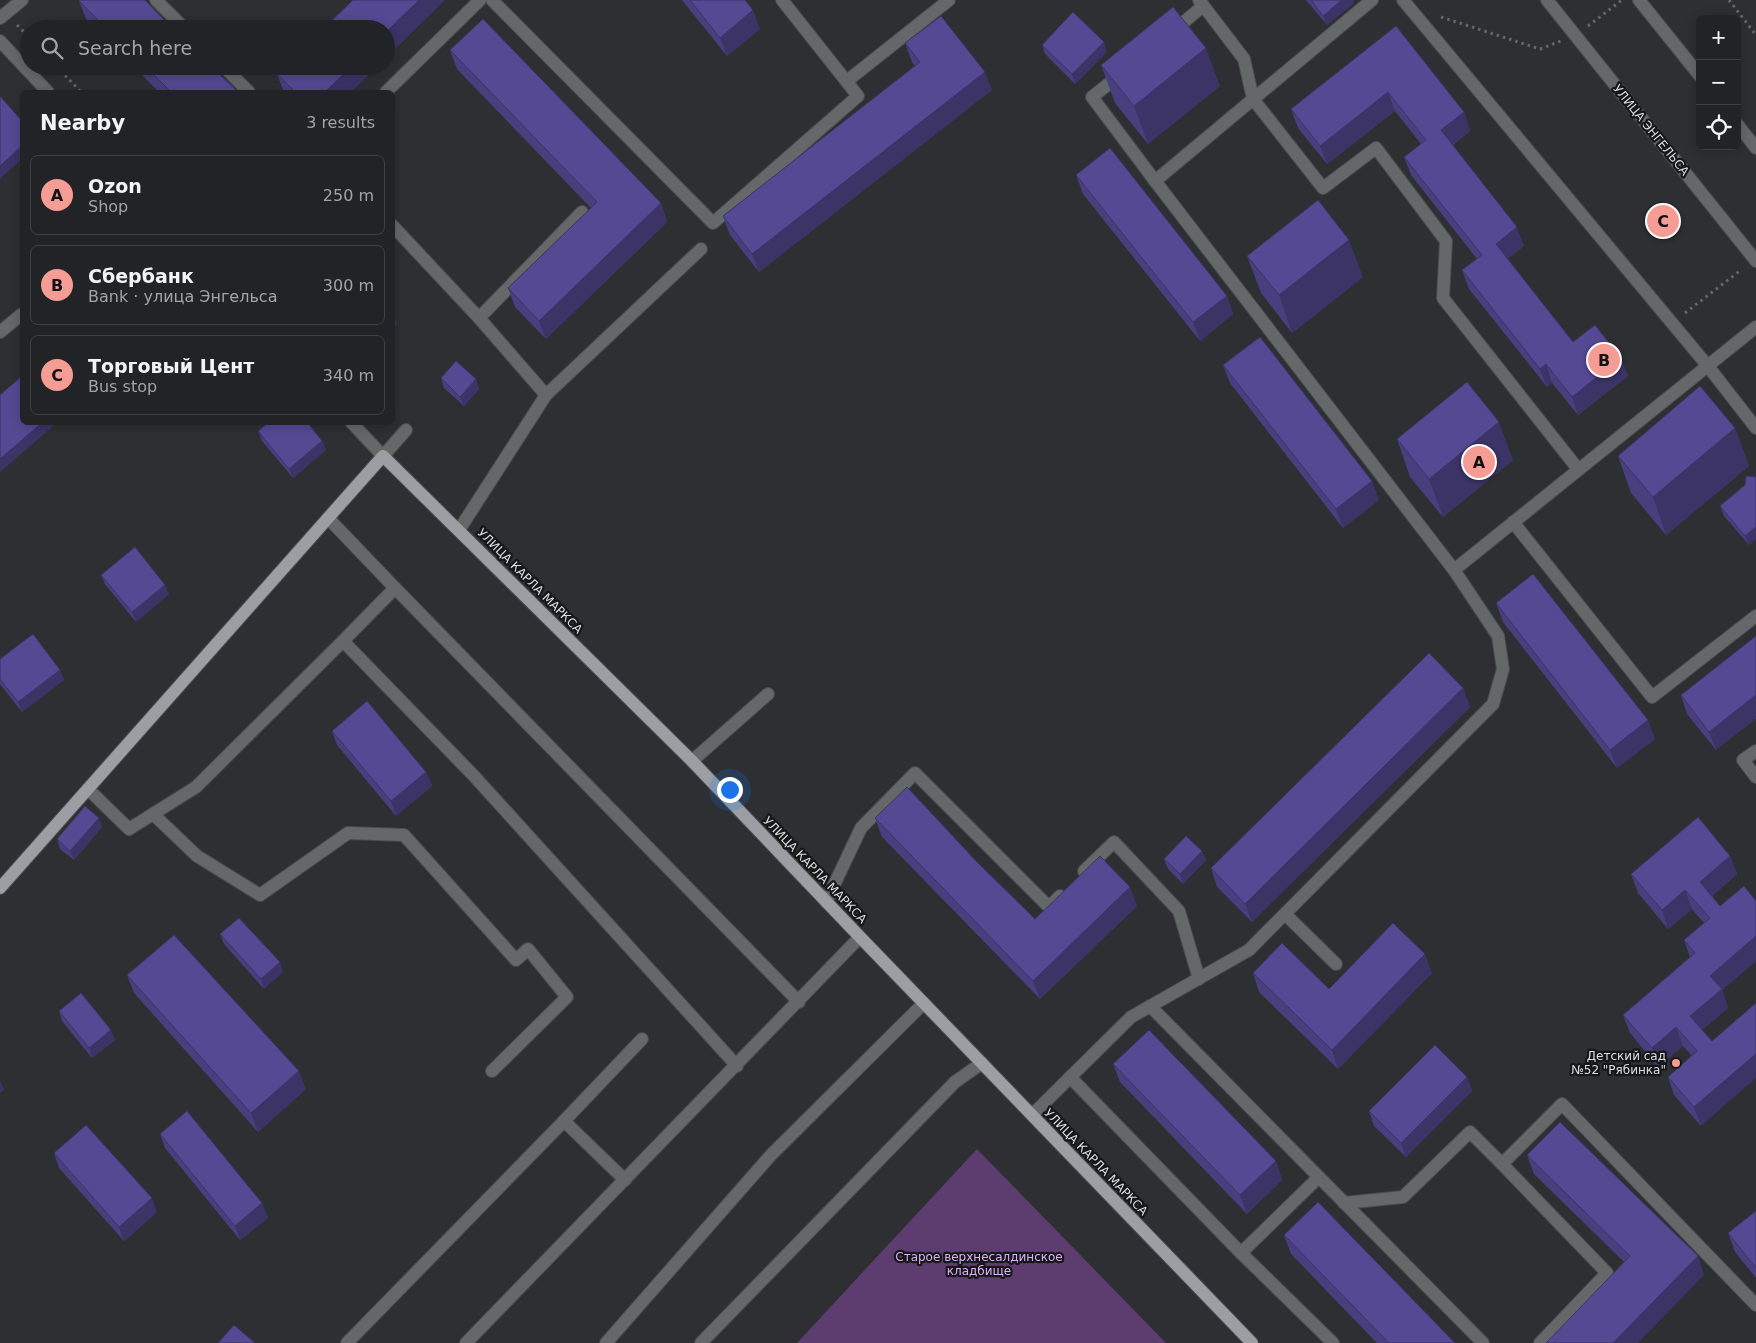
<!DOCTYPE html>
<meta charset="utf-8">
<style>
body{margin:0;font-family:"DejaVu Sans",sans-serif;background:#2a2b2e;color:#f1f3f6}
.controls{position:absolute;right:15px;top:15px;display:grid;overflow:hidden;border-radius:8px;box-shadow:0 2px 12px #0003}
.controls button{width:45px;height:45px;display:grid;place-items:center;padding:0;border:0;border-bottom:1px solid #3f4043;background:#222326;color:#f1f3f6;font:25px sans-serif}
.you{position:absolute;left:729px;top:789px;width:18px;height:18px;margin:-12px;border:4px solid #fff;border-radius:50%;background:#1a73e8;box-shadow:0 0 0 8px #1a73e833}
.badge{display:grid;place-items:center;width:32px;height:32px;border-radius:50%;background:#f59c94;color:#111;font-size:16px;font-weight:700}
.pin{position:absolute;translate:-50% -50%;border:2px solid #fff;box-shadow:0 1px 5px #0006}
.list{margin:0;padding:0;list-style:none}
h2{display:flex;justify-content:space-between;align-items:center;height:65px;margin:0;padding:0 20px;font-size:21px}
h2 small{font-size:16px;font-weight:400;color:#a2a4a7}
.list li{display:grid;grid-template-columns:32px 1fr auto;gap:15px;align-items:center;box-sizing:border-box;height:80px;margin:0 10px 10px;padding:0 10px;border:1px solid #3f4043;border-radius:8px}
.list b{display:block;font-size:19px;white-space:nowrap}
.list p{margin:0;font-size:16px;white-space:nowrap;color:#a2a4a7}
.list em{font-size:16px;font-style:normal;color:#a2a4a7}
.icon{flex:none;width:28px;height:28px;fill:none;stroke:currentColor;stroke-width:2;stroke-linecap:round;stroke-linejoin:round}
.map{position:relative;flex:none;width:1756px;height:1343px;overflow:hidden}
.search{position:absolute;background:#222326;box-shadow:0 2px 12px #0003;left:20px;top:20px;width:375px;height:55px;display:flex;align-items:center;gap:12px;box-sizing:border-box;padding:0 18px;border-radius:28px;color:#a2a4a7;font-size:19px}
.panel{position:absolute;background:#222326;box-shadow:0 2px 12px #0003;left:20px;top:90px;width:375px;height:335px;border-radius:8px}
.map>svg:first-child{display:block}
</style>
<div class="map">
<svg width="1756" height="1343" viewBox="0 0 1756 1343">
<rect width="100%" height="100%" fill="#2d2f33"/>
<!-- green -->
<polygon fill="#5d3c70" points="977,1149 1166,1343 797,1343"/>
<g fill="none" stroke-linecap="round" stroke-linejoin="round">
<!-- minor casing -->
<g stroke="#494b4f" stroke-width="14">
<g id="minor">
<polyline points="156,0 185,29"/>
<polyline points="492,0 713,223 858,96 782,0"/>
<polyline points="1199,0 1244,59 1253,99 1323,188 1376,148 1446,241 1443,298 1578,469"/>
<polyline points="1372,0 1155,181 1454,570"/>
<polyline points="1403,0 1707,365 1756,428"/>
<polyline points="1547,0 1756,261"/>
<polyline points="1639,0 1700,76"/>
<polyline points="0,18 22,0"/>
<polyline points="1172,32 1203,6"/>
<polyline points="0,41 48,92"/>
<polyline points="223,66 249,92"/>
<polyline points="1120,75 1092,97 1155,181"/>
<polyline points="847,81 949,0"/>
<polyline points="386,92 480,0"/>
<polyline points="1737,124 1756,148"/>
<polyline points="392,225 479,318 546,395"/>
<polyline points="479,318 582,212"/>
<polyline points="0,332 22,314"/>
<polyline points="351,422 383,456 406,430"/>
<polyline points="328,518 395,588"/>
<polyline points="1513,522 1652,697 1756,616"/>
<polyline points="459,530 546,395 701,249"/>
<polyline points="343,641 474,776 737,1066"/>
<polyline points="1756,751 1743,760 1756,777"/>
<polyline points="692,761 768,694"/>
<polyline points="88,789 129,829 153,814 197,856 260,895 348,833 404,835 516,960 528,949 567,997 492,1071"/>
<polyline points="153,814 196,787 343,641 395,588 799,1002"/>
<polyline points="1084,871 1114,842 1179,911 1199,979"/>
<polyline points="826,902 861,828 915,773 1049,907 1060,896"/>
<polyline points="1285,914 1336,964"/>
<polyline points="1150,1006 1483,1343"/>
<polyline points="1070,1077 1241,1253 1333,1343"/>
<polyline points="1032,1115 1131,1017 1249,950 1493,704 1503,669 1498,636 1454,570 1756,327"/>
<polyline points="564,1121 625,1180"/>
<polyline points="1344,1203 1403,1197 1470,1132 1502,1164"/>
<polyline points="1241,1253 1319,1177"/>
<polyline points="347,1343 564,1121 642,1039"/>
<polyline points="466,1343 860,937"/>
<polyline points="606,1343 771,1155 924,1003"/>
<polyline points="701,1343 955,1082 982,1063"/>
<polyline points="1540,1343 1607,1273 1502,1164 1562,1104 1756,1305"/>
</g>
</g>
<!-- major casing -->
<g stroke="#494b4f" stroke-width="14">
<polyline id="major" points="0,888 383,456 692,761 860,937 1252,1343"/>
</g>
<!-- path -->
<g stroke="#64666a" stroke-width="3" stroke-dasharray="2.5 4" stroke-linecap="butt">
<polyline points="1729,0 1756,35"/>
<polyline points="1441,17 1540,49 1561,41"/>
<polyline points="17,25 29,37"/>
<polyline points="1588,26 1622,0"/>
<polyline points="56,66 81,92"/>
<polyline points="1685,313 1741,270"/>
</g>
<!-- minor -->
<use href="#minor" stroke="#656869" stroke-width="12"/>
<!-- major -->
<use href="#major" stroke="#9b9fa3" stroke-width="12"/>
</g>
<!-- wall -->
<g fill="#493f7e">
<polygon points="682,0 745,0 760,29 727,56"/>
<polygon points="1306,0 1353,0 1354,3 1327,25"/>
<polygon points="79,1 173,29 95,29 86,19"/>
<polygon points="1396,26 1464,112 1470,131 1453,145 1524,246 1507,259 1573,342 1628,376 1578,415 1552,383 1547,387 1469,289 1462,270 1477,259 1411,175 1404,157 1421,144 1395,111 1327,164 1298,128 1291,109"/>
<polygon points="905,43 992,90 759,272 730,235 723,216 915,66 912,62"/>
<polygon points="1042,45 1107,52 1075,84 1045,54"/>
<polygon points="450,50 661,203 667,222 546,339 515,307 508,288 591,208 457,69"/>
<polygon points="1101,65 1220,86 1148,144 1115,103"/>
<polygon points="133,66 211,66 238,92 159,92"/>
<polygon points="277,74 351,92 284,92"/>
<polygon points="1076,175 1227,296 1233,314 1200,341 1083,194"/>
<polygon points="1247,256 1363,277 1292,333 1261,293"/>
<polygon points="1223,365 1379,500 1343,528 1230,383"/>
<polygon points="441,378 476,379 479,389 464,406 444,388"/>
<polygon points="1735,428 1749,466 1666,535 1631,493 1618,456"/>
<polygon points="258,431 322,441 326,450 293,478 262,441"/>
<polygon points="1397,439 1513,460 1443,517 1410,477"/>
<polygon points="1745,485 1749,545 1724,516 1720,506"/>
<polygon points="101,575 169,594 136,622 105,584"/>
<polygon points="1496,603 1655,739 1617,768 1503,622"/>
<polygon points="1756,636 1716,750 1687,714 1681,695"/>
<polygon points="0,659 60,670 64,680 22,712 0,684"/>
<polygon points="1463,688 1470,707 1252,922 1217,887 1211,868"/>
<polygon points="332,731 426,772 432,786 396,816 337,745"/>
<polygon points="875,818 977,862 1035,919 1137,906 1040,999 882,837"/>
<polygon points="102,827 74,860 60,849 57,839"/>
<polygon points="1202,851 1206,860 1183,884 1168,869 1164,859"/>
<polygon points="1730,856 1737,874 1712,896 1720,906 1756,901 1756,961 1722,990 1728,1008 1702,1030 1701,1126 1674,1095 1668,1077 1692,1056 1683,1046 1658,1067 1630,1033 1623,1015 1690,957 1684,940 1704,923 1692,909 1668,929 1638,893 1631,874"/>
<polygon points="220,934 283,972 264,989 224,944"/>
<polygon points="1253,973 1329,989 1432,973 1338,1069 1259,992"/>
<polygon points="127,975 306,1089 258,1132 134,993"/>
<polygon points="59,1011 115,1040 92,1058 62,1021"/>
<polygon points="1113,1064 1276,1161 1282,1180 1247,1214 1120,1082"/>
<polygon points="1467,1077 1472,1091 1406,1157 1374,1126 1369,1111"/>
<polygon points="160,1134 262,1203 268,1218 240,1240 165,1148"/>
<polygon points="54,1153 157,1212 124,1241 59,1168"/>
<polygon points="1527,1155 1704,1275 1624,1262 1534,1174"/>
<polygon points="1756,1211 1756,1278 1735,1252 1728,1233"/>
<polygon points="1284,1235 1455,1343 1377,1343 1291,1254"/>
</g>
<!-- shaded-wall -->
<g fill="#3c3367">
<polygon points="419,0 445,0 386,58 386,32"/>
<polygon points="1342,0 1353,0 1354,3 1327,25 1323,16"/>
<polygon points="753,10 760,29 727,56 720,38"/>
<polygon points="1104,42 1107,52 1075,84 1072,74"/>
<polygon points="1206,48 1220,86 1148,144 1134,106"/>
<polygon points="352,66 378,66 351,92 325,92"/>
<polygon points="985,72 992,90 759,272 752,254"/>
<polygon points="1388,92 1395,111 1327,164 1320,146"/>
<polygon points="1464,112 1470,131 1448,148 1441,130"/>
<polygon points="22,146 22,159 0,179 0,166"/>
<polygon points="661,203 667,222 546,339 539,321"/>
<polygon points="1517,227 1524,246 1502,262 1496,244"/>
<polygon points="1349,240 1363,277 1292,333 1279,295"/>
<polygon points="1227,296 1233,314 1200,341 1193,322"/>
<polygon points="392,311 397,324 392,329"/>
<polygon points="1621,358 1628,376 1578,415 1572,397"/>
<polygon points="1546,364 1552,383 1547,387 1540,369"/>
<polygon points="476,379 479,389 464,406 460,397"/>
<polygon points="43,422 58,422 0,472 0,459"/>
<polygon points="1499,422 1513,460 1443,517 1429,479"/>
<polygon points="1735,428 1749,466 1666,535 1653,497"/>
<polygon points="322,441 326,450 293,478 289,469"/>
<polygon points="1372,481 1379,500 1343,528 1336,509"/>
<polygon points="1756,527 1756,539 1749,545 1745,536"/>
<polygon points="165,585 169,594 136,622 132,612"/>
<polygon points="60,670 64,680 22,712 18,702"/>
<polygon points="1463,688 1470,707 1252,922 1245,904"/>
<polygon points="1756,695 1756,719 1716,750 1709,732"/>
<polygon points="1648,720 1655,739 1617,768 1610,750"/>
<polygon points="426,772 432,786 396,816 391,801"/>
<polygon points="99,818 102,827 74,860 70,851"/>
<polygon points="1202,851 1206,860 1183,884 1180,874"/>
<polygon points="1730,856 1737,874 1706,900 1700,882"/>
<polygon points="1130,887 1137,906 1040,999 1033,981"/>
<polygon points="1685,890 1692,909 1668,929 1662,910"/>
<polygon points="1756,936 1756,961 1722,990 1728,1008 1697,1034 1690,1016 1710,976"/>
<polygon points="1425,954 1432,973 1338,1069 1332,1050"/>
<polygon points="280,962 283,972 264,989 261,979"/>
<polygon points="1676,1027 1683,1046 1658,1067 1652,1048"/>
<polygon points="111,1030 115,1040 92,1058 89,1048"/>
<polygon points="1756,1054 1756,1078 1701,1126 1694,1107"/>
<polygon points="299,1071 306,1089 258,1132 251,1113"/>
<polygon points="1467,1077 1472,1091 1406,1157 1401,1143"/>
<polygon points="0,1080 4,1090 0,1093"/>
<polygon points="1276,1161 1282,1180 1247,1214 1240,1195"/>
<polygon points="152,1198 157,1212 124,1241 119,1227"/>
<polygon points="262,1203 268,1218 240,1240 235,1226"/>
<polygon points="1698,1256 1704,1275 1638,1343 1613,1343"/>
</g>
<!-- building -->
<g fill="#554993" stroke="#3c3367">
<polygon points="80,0 145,0 173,29 107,29 79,1"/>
<polygon points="353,0 419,0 386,32 386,29 323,29"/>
<polygon points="690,0 745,0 753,10 720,38"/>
<polygon points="1311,0 1342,0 1323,16"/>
<polygon points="1173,7 1206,48 1134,106 1101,65"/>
<polygon points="1073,12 1104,42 1072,74 1042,45"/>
<polygon points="941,16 985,72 752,254 723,216 920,62 905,43"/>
<polygon points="483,19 661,203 539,321 508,288 597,202 450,50"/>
<polygon points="1396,26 1464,112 1441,130 1517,227 1496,244 1573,342 1595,325 1621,358 1572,397 1546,364 1540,369 1462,270 1482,255 1404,157 1426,140 1388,92 1320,146 1291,109"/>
<polygon points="145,66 211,66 238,92 171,92"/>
<polygon points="285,66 352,66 325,92 295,92 277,74"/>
<polygon points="0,96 22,121 22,146 0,166"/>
<polygon points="1110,148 1227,296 1193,322 1076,175"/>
<polygon points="1318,200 1349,240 1279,295 1247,256"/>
<polygon points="1260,337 1372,481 1336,509 1223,365"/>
<polygon points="456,361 476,379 460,397 441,378"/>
<polygon points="22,376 22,422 43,422 0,459 0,395"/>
<polygon points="1467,382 1499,422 1429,479 1397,439"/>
<polygon points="1700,386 1735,428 1653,497 1618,456"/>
<polygon points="269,422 307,422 322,441 289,469 258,431"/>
<polygon points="1746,476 1756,477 1756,527 1745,536 1720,506 1745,485"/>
<polygon points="135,547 165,585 132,612 101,575"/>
<polygon points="1533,574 1648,720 1610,750 1496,603"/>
<polygon points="33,634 60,670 18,702 0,679 0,659"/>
<polygon points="1756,636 1756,695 1709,732 1681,695"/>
<polygon points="1429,653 1463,688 1245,904 1211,868"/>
<polygon points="367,701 426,772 391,801 332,731"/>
<polygon points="907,787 977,862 1035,919 1100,856 1130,887 1033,981 875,818"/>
<polygon points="85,806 99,818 70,851 57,839"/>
<polygon points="1698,817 1730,856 1700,882 1720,906 1744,886 1756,901 1756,936 1710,976 1722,989 1690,1016 1712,1041 1756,1003 1756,1054 1694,1107 1668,1077 1697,1051 1676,1027 1652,1048 1623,1015 1695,953 1684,940 1710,918 1685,890 1662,910 1631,874"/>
<polygon points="1186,836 1202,851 1180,874 1164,859"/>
<polygon points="239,918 280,962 261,979 220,934"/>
<polygon points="1393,923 1425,954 1332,1050 1253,973 1282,943 1329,989"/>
<polygon points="174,935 299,1071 251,1113 127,975"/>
<polygon points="81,993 111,1030 89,1048 59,1011"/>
<polygon points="1149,1030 1276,1161 1240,1195 1113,1064"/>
<polygon points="1435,1045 1467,1077 1401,1143 1369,1111"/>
<polygon points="187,1111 262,1203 235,1226 160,1134"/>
<polygon points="1560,1122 1698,1256 1613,1343 1546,1343 1630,1256 1527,1155"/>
<polygon points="86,1125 152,1198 119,1227 54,1153"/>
<polygon points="1318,1202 1455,1343 1389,1343 1284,1235"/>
<polygon points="1756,1211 1756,1268 1728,1233"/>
<polygon points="234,1325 255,1343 218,1343"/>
</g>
<!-- markers -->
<circle fill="#f59c94" stroke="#161719" stroke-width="2" cx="1676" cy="1063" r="5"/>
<g text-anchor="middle" stroke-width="4.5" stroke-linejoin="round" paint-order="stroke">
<!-- street labels -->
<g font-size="12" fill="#dddee1" stroke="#161719">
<text transform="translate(1651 130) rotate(51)" y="4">УЛИЦА ЭНГЕЛЬСА</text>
<text transform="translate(530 581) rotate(45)" y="4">УЛИЦА КАРЛА МАРКСА</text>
<text transform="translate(815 870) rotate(46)" y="4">УЛИЦА КАРЛА МАРКСА</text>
<text transform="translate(1096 1162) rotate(46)" y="4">УЛИЦА КАРЛА МАРКСА</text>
</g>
<!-- poi labels -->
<g font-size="12" fill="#dddee1" stroke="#161719" text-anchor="end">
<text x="1666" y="1060">Детский сад<tspan x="1666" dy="14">№52 "Рябинка"</tspan></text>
</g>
<!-- park labels -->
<g font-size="12" fill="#deadfb" stroke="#161719">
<text x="979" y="1261">Старое верхнесалдинское<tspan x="979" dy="14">кладбище</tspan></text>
</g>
</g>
</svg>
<div class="controls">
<button>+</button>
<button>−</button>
<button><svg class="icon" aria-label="locate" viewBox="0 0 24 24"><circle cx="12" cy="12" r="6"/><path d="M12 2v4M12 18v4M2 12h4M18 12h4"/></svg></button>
</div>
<div class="you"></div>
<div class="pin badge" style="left:1479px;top:462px">A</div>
<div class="pin badge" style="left:1604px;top:360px">B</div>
<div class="pin badge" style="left:1663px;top:221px">C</div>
<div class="search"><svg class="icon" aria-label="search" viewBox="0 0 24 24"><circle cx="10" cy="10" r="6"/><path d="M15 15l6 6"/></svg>Search here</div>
<section class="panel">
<h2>Nearby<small>3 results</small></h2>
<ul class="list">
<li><span class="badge">A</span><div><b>Ozon</b><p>Shop</p></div><em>250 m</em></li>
<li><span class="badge">B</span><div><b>Сбербанк</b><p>Bank · улица Энгельса</p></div><em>300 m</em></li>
<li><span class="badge">C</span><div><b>Торговый Цент</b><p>Bus stop</p></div><em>340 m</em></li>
</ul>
</section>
</div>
